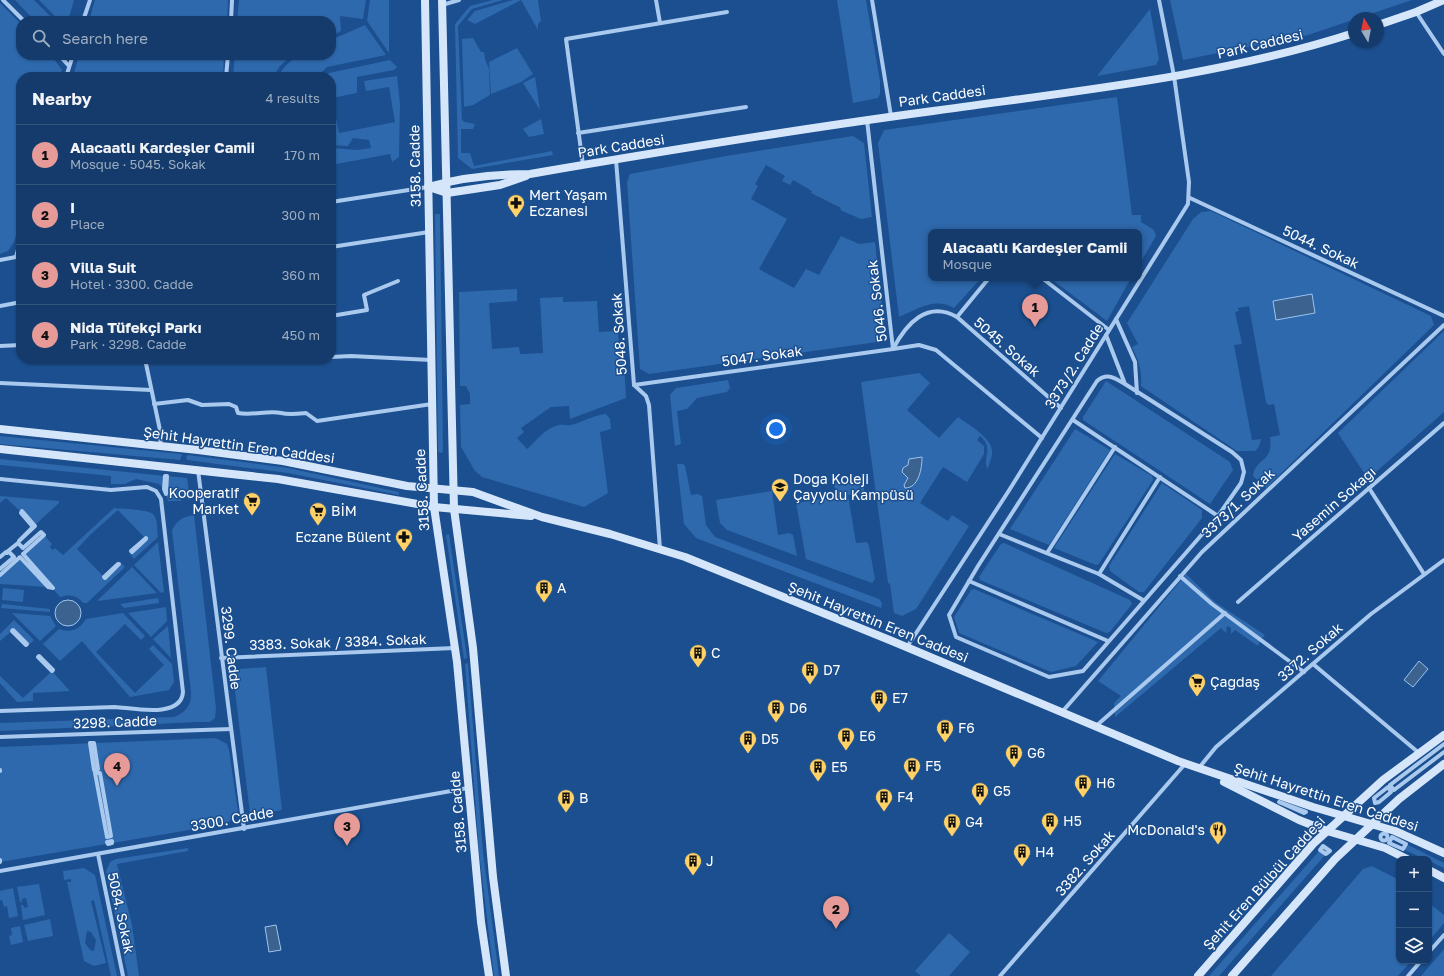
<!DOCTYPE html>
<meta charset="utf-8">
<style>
body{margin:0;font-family:"Golos Text",sans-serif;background:#1d4271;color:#f1f3f6}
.controls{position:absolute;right:12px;bottom:12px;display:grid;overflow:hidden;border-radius:8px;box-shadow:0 1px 3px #0004}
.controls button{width:36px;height:36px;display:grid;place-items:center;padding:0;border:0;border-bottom:1px solid #33557e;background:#143b6b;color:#f1f3f6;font:20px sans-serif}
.compass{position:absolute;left:1348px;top:12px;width:36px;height:36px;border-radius:50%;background:#143b6b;box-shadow:0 1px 3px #0004;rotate:350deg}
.you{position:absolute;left:776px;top:429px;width:14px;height:14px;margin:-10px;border:3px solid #fff;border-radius:50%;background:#1a73e8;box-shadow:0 0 0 6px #1a73e833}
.badge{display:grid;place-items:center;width:26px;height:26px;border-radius:50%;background:#e69b98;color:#111;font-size:13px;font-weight:700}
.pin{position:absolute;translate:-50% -33px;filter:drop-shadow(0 1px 2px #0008)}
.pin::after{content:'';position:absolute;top:21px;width:14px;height:12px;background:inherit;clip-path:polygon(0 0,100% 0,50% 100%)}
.popup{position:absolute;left:928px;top:229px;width:214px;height:52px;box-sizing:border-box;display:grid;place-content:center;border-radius:8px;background:#143b6b;filter:drop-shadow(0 1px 3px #0005);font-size:13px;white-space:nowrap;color:#9dadc1}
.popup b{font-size:15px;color:#f1f3f6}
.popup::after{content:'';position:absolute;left:50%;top:100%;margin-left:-8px;border:8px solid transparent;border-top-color:#143b6b}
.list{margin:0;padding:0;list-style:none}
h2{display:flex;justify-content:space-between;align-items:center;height:52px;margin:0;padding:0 16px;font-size:17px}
h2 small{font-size:13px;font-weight:400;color:#9dadc1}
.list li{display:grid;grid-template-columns:26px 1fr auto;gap:12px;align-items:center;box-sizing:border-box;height:60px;padding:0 16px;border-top:1px solid #33557e}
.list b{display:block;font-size:15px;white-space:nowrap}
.list p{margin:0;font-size:13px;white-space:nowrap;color:#9dadc1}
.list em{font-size:13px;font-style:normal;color:#9dadc1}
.icon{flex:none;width:22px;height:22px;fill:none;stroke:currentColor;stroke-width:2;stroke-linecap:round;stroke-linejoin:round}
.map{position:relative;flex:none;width:1444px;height:976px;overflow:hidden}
.search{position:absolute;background:#143b6b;box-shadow:0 1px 3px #0004;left:16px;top:16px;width:320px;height:44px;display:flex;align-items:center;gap:10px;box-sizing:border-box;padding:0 14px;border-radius:16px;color:#9dadc1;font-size:15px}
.panel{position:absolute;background:#143b6b;box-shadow:0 1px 3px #0004;left:16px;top:72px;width:320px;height:292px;border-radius:16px}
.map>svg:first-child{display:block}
</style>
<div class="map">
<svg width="1444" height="976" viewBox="0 0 1444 976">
<rect width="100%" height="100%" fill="#1b4f8f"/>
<!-- green -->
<g fill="#2e69ad" fill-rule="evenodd">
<polygon points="15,0 34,0 55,21 35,21"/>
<polygon points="39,0 74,0 68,21 60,21"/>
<polygon points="95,0 228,0 227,21 89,21"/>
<polygon points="239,0 366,0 363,19 340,16 341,31 331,36 331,21 237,21"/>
<polygon points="370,0 389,0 389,53 367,21"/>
<polygon points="493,0 503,0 472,9 458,26 462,120 465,122 475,124 473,129 461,129 461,153 470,153 474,166 552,151 553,155 472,169 458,158 455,24 470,6"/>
<polygon points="513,0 521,0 475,24 467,20 475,11"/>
<polygon points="521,0 538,0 541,21 538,24 538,30"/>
<polygon points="837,0 866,0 880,81 880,94 878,98 853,103"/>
<polygon points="1170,0 1412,0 1308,35 1183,60"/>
<polygon points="0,3 21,24 21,55 51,55 62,70 60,77 21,77 21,218 14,242 8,251 0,254"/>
<polygon points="1150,9 1159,59 1156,65 1097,76"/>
<path d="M365 25 386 55 327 67 317 77H277C296 51 301 55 331 55V40Z"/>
<polygon points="473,38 481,52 484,52 485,59 489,69 490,95 473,105 464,107 462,39"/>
<polygon points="517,48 533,74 521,82 491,94 489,62"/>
<polygon points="79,55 224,55 223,77 73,77"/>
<polygon points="235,55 292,55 280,66 273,77 233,77"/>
<polygon points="390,60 397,67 394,70 357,77 357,93 332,98 339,133 395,122 389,87 366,91 364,81 397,76 400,104 399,157 392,162 390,154 331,165 331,148 358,150 371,148 369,140 353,138 348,146 331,145 331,77 325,77 329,73"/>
<polygon points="535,77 540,110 523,83"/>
<path d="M1117 97 1132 215H1141V222L1154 230 1156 236 1139 265V232H931V278H981L954 308C935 297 918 309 899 317L878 143 884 130Z"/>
<polygon points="541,119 544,134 529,137 523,129"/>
<polygon points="853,136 864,143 872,217 861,219 840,210 841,208 811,193 812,191 793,180 790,185 782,181 785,176 766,165 755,184 758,186 751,199 787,219 759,269 794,288 806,269 819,275 841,236 859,244 875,242 885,333 877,342 649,374 640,369 627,182 630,174 726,156"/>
<path d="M1211 211 1431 316 1434 325 1266 488 1253 476C1255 458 1274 463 1270 437L1280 435 1274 404 1268 405 1266 402 1249 306 1238 308 1239 311 1235 312 1242 344 1234 345 1252 440 1261 439 1259 447 1255 451H1237L1141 386C1142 371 1139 361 1132 347L1138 344 1127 323 1193 219 1201 212Z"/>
<polygon points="435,214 440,214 443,452 441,453 438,452"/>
<polygon points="1050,278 1131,278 1107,321"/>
<path d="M517 289V301L489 303 492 349 519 347 520 354 543 353 540 298 563 297V302L597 301 599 332 618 331 619 347H623L626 398 570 419 569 406 551 407 521 428 524 432 517 438 527 449C537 440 545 428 559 425 563 424 567 426 571 425 583 422 593 415 606 414L610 419 611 429 600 432 608 493 584 507 482 477 475 471 461 447 460 405 470 404V394L466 386H460L459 292Z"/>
<polygon points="1444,331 1444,412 1368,479 1338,433"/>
<path d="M919 373 930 383 907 410 939 438 958 417C969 425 994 439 992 453 992 458 989 463 988 469 981 461 995 448 980 436L977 440 984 446V454L967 482 943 467 920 503 948 521 952 515 969 526 916 609 902 616 894 613 890 584 888 583 861 382ZM922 457 921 469 904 484 908 478 902 472 903 468 908 465 909 459Z"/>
<polygon points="728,380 730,388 727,392 697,398 687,409 677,411 681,444 675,446 670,395 676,388"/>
<polygon points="1106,381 1230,462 1233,470 1210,504 1083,420 1083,417"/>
<polygon points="1075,429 1110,450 1049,545 1010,529"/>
<polygon points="0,436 181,454 182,455 180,460 0,444"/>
<polygon points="1115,454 1152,476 1153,480 1099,564 1096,565 1054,548"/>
<polygon points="188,455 288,468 399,492 399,495 288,473 187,460 186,456"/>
<polygon points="0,459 165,476 164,489 159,484 136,479 125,484 111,484 111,476 0,465"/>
<polygon points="677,464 683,464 685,466 691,495 698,494 702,496 706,525 715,537 879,599 882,603 881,608 696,538 684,524"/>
<polygon points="167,476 187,478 190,500 188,500 187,493 180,494 181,501 168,501 166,494"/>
<polygon points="862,479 865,493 848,495 856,543 867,542 869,546 875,579 872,583 806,559 796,503 836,497 834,483"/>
<polygon points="1162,483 1202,510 1202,518 1144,592 1139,592 1110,571 1109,566"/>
<polygon points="772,491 778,535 789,533 793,535 797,556 727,530 720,523 716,500"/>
<polygon points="0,496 59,501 59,503 35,525 6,498 0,503"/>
<path d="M114 508C122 509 150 509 154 515 158 521 157 531 158 537L134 559 130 554 146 539 118 510 91 534 77 549 105 578 121 563 125 567 87 603H83C77 595 69 594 60 597L23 554 44 535 52 544 50 547 53 550 55 548 63 555Z"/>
<path d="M194 515 216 708 215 718 210 722H198L0 731V723L174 717C186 713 192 704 191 692L172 531C176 520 183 517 194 515Z"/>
<polygon points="449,534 467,658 464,659 446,535"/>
<polygon points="158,542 164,592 161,593 134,565"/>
<polygon points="1004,543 1130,600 1132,604 1110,632 1106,633 980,580 979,577 1001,544"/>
<polygon points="20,557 48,587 0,584 0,575"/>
<polygon points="132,567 157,593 98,601 98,600"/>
<polygon points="1186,574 1215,602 1265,635 1260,641 1258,646 1235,630 1231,634 1231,628 1227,626 1226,633 1221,628 1115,717 1114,703 1121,696 1098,681"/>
<polygon points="3,588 24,590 23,602 2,600"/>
<polygon points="974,589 1098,642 1076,666 1051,672 959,633 954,617 971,590"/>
<polygon points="158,598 159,603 124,608 120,604"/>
<polygon points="2,604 50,609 50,612 1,608"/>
<polygon points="166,607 167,621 151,637 128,613"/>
<polygon points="12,613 50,616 56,626 40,641"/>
<path d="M123 613 145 636 141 640 125 624 96 652 135 693 164 665 149 649 153 645 172 664 174 682 169 690 130 697 82 641 60 661 43 644 59 629C71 633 79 630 86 619Z"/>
<polygon points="14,620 34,640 29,645 13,630 0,641 0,634"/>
<polygon points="168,626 171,658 153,639"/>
<polygon points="468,663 483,852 499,976 494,976 479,852 465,664"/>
<polygon points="266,667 282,810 253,815 250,813 233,675 235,671 239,669"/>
<polygon points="52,671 70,691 33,693 33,701 17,702 0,683 0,676 23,698"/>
<polygon points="216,738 227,744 229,750 238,812 234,818 225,824 0,862 0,747"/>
<polygon points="1406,844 1444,863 1444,868 1429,861 1429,859 1424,859 1403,849"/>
<polygon points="188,848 188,851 117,864 132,925 139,976 128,976 106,871 110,862 116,859"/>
<polygon points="1320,850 1326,854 1219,976 1209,976"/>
<polygon points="1372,866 1399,880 1399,961 1411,961 1398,976 1271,976 1363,869"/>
<path d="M84 868 95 875 117 976H111L94 900 91 901 106 963 94 966 84 961 67 882H71V879L64 880 63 871ZM87 931 91 932 96 940 94 951 90 950 85 943Z"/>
<polygon points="39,884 45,915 23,920 21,905 23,905 24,908 28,907 26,898 22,899 22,902 20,902 17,887"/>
<polygon points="13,888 18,916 9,918 7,906 4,907 2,900 0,900 0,891"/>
<polygon points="1429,903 1444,915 1444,923 1429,941"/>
<polygon points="50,919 53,936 28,941 24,925"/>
<polygon points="20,926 23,942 11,945 9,936 12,935 11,928"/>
<polygon points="949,933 970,952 949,976 921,976 915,971"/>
<polygon points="1444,949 1444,976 1421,976"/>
</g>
<!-- water -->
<g fill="#3c6290" stroke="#9cc4f0">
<polygon points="1312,294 1315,313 1276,320 1273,301"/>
<path d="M922 457C922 468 919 488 905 488L904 485 908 478 902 472 903 468 908 465 909 459Z"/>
<circle cx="68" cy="613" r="13"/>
<polygon points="1419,661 1428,669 1413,687 1404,680"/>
<polygon points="276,925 281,950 269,952 265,927"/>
</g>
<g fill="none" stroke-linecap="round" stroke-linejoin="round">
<!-- street -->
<g stroke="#a9c9ee" stroke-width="4">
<polyline points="3,0 24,21"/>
<polyline points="656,0 660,23"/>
<polyline points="872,0 891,116"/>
<polyline points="442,5 459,0"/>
<polyline points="1416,12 1444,54"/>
<polyline points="83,21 90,0"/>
<polyline points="231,21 232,0"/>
<polyline points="59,55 69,66"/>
<polyline points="66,77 73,55"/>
<polyline points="226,77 228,55"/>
<polyline points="867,120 893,349 919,345 936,350 1042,438"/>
<polyline points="578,133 746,107"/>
<polyline points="616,160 634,385 646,396 649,405 660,549"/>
<polyline points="583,165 566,39 727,12"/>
<polyline points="1190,198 1444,316"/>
<polyline points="331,202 428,187"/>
<polyline points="331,247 429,232"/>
<polyline points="16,257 21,238"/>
<polyline points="0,260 21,256"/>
<polyline points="1042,278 1109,330"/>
<polyline points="0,306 21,302"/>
<polyline points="331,316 367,310 364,295 398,281"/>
<polyline points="957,317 989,278"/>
<polyline points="1116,319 1135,362 1137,393"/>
<path d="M1106 335 1125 384 1232 452 1241 460 1244 472 1241 483 1218 516 1083 671 1049 677 956 637 949 615 978 566 1097 381C1107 372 1115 378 1125 384"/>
<polyline points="0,346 21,345"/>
<polyline points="331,357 351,356 431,360"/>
<polyline points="145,359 161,435 160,445"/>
<polyline points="288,359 293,359"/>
<polyline points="0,383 151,390"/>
<path d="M634 385 893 349C906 324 927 300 957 317L1061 408"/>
<path d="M154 404 188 400 202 405 229 404 236 407 238 413C252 416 268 410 281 413 289 415 296 414 306 413L317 421 432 404"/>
<polyline points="1073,420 1218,516"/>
<polyline points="198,470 244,829"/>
<polygon points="165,476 167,476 166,494 164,489"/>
<path d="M0 479 111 490 147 487 156 491 161 499 183 692C181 719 133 708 115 707L0 711"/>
<polyline points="1369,488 1424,574"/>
<polygon points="22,511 35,526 19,541 33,527 21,513"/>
<polyline points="999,534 1099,574 1143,600"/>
<polygon points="146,538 146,539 132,552 131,551"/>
<polyline points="1047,553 1115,447"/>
<polyline points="0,557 6,552 7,553"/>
<polygon points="118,564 119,564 105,578 104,577"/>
<polyline points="0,569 14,557 8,551 18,543 23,548 41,532 44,535 23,554 53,588 48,587 20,557 0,575"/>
<polyline points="1099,574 1160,477"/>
<polyline points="1180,576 1212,604 1304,672"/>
<polyline points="969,581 1108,641"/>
<polyline points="1238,602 1444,423"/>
<polygon points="13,630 27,644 26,645 12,631"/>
<polyline points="907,647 1008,492 1188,204 1189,182 1174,76 1159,0"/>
<polygon points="39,656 53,670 52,671 38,657"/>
<polyline points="221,658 455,648"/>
<polyline points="1313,664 1419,753"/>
<polyline points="1062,712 1202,552 1444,325"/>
<polyline points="1096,726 1225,613"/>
<polyline points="0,737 231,729"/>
<polygon points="90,743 94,743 98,769 94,770"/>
<polyline points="1444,744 1390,785 1394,790 1444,752"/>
<polyline points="1198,769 1216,747 1371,614 1444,560"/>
<polyline points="0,770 0,771"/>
<polygon points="95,773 100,773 111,836 107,837"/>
<polygon points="1388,787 1391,792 1379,802 1375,803 1374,798"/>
<polygon points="1279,802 1306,812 1304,813"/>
<circle cx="1384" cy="837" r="3.5"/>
<polygon points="1392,837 1406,844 1403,849 1389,843"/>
<polygon points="112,841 112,843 108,844 107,842"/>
<polygon points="1323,846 1330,851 1326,854 1320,850"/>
<polyline points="98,854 123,976"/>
<polyline points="0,860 0,862"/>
<polyline points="0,871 468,788"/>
<polyline points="1429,952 1444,935"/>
<polyline points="1000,976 1185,764"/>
<polyline points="1408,976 1421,961"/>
</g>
<!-- secondary -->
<g stroke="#d6e6fa" stroke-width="8">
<polyline points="425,0 434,507 457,662 481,922 489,976"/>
<polyline points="442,0 454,509 473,648 493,877 506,976"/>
<polyline points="1378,25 1416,12 1444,0"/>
<path d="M428 187C462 177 496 174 530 174 664 151 798 129 933 111 1074 91 1218 77 1354 33"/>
<polyline points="429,187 447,193 500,185 526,176"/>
<polyline points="0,429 198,450 283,461 407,486 473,492 542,517 610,534 685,557 892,641 1178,761 1313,807 1395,831 1444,853"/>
<polyline points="0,449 278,479 434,507 531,516"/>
<polyline points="1224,782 1299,820 1327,831 1385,848 1407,859"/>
<polyline points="1429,870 1444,878"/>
<polyline points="1198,976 1313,844 1383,780 1444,735"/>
<polyline points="1232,976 1335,859 1399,799 1444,764"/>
</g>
</g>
<!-- icons -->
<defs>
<g id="pharmacy-pin" transform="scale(0.9)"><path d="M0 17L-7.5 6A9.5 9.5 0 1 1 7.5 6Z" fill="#ffd166" stroke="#1b4f8f"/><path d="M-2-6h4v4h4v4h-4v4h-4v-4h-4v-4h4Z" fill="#111"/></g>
<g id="school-pin" transform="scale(0.9)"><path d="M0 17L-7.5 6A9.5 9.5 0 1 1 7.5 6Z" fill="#ffd166" stroke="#1b4f8f"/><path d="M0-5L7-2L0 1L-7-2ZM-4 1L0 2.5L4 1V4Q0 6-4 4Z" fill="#111"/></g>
<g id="supermarket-pin" transform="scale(0.9)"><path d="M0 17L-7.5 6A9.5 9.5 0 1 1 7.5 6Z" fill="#ffd166" stroke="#1b4f8f"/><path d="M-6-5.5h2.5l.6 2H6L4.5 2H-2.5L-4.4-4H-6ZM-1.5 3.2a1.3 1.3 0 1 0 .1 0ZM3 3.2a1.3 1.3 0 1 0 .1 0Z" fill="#111"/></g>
<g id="building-pin" transform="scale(0.9)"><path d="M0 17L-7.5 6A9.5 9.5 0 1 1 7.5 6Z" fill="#ffd166" stroke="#1b4f8f"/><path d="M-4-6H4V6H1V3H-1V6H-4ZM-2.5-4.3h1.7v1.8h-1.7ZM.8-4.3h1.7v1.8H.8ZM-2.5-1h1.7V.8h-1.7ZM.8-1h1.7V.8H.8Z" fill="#111"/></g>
<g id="restaurant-pin" transform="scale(0.9)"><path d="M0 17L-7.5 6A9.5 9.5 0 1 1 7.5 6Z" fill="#ffd166" stroke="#1b4f8f"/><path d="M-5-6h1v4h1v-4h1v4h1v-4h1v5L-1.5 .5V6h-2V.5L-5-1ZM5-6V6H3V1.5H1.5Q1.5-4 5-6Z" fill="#111"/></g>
</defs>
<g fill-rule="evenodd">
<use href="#pharmacy-pin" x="516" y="203"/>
<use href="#school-pin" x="780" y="487"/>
<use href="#supermarket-pin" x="252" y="501"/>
<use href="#supermarket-pin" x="318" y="511"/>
<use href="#pharmacy-pin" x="404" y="537"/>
<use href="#building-pin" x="544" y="588"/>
<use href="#building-pin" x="698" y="653"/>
<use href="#building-pin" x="810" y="670"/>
<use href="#supermarket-pin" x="1197" y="682"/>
<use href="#building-pin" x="879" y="698"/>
<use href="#building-pin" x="776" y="708"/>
<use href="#building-pin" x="945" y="728"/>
<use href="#building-pin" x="846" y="736"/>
<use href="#building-pin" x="748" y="739"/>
<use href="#building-pin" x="1014" y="753"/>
<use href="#building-pin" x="912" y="766"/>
<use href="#building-pin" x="818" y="767"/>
<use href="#building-pin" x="1083" y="783"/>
<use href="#building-pin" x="980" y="791"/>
<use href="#building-pin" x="884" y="797"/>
<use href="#building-pin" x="566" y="798"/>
<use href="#building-pin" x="1050" y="821"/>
<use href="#building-pin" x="952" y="822"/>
<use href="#restaurant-pin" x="1218" y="830"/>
<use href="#building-pin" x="1022" y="852"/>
<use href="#building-pin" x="693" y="861"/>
</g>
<g text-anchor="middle" stroke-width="3" stroke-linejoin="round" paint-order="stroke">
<!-- street labels -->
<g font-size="14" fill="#fff" stroke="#1b4f8f">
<text transform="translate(1260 44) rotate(-13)" y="5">Park Caddesi</text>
<text transform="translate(942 96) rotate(-8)" y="5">Park Caddesi</text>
<text transform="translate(621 146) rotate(-9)" y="5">Park Caddesi</text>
<text transform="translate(415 166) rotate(-91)" y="5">3158. Cadde</text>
<text transform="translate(1321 247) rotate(25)" y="5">5044. Sokak</text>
<text transform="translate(877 301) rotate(-97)" y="5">5046. Sokak</text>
<text transform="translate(619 334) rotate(-94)" y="5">5048. Sokak</text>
<text transform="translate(1007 347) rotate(41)" y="5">5045. Sokak</text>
<text transform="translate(762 356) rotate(-8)" y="5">5047. Sokak</text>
<text transform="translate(1074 366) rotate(-58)" y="5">3373/2. Cadde</text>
<text transform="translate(239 445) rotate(8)" y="5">Şehit Hayrettin Eren Caddesi</text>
<text transform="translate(422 490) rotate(-93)" y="5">3158. Cadde</text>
<text transform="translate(1238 503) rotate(-43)" y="5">3373/1. Sokak</text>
<text transform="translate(1334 504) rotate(-41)" y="5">Yasemin Sokağı</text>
<text transform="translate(878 622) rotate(22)" y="5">Şehit Hayrettin Eren Caddesi</text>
<text transform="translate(338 642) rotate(-2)" y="5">3383. Sokak / 3384. Sokak</text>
<text transform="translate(231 648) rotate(83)" y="5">3299. Cadde</text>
<text transform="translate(1310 652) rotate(-41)" y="5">3372. Sokak</text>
<text transform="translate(115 722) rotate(-2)" y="5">3298. Cadde</text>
<text transform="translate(1326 797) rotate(18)" y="5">Şehit Hayrettin Eren Caddesi</text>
<text transform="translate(458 812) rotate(-95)" y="5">3158. Cadde</text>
<text transform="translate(232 819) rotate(-10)" y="5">3300. Cadde</text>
<text transform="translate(1085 863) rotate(-49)" y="5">3382. Sokak</text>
<text transform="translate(1264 883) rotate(-48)" y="5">Şehit Eren Bülbül Caddesi</text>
<text transform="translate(121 913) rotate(78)" y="5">5084. Sokak</text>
</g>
<!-- poi labels -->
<g font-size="14" fill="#fff" stroke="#1b4f8f" text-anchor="start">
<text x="529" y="200">Mert Yaşam<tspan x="529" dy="16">Eczanesi</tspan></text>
<text x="793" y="484">Doğa Koleji<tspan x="793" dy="16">Çayyolu Kampüsü</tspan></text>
<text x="239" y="498" text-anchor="end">Kooperatif<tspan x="239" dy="16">Market</tspan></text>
<text x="331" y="516">BİM</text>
<text x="391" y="542" text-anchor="end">Eczane Bülent</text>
<text x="557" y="593">A</text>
<text x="711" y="658">C</text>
<text x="823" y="675">D7</text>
<text x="1210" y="687">Çağdaş</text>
<text x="892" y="703">E7</text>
<text x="789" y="713">D6</text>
<text x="958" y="733">F6</text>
<text x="859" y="741">E6</text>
<text x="761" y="744">D5</text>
<text x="1027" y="758">G6</text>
<text x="925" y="771">F5</text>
<text x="831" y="772">E5</text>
<text x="1096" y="788">H6</text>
<text x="993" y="796">G5</text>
<text x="897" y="802">F4</text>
<text x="579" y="803">B</text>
<text x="1063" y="826">H5</text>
<text x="965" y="827">G4</text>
<text x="1205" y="835" text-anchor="end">McDonald's</text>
<text x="1035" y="857">H4</text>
<text x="706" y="866">J</text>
</g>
</g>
</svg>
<div class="controls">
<button>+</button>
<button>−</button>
<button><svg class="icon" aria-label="layers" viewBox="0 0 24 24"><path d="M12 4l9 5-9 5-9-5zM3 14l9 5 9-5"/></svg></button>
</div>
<svg class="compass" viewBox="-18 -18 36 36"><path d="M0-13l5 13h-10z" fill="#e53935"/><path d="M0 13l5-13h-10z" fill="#9dadc1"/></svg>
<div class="you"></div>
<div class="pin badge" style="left:1035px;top:327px">1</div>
<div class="popup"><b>Alacaatlı Kardeşler Camii</b>Mosque</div>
<div class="pin badge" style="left:836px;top:929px">2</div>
<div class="pin badge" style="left:347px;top:846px">3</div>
<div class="pin badge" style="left:117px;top:786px">4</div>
<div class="search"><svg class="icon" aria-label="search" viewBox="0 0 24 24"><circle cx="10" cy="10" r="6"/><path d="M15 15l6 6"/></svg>Search here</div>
<section class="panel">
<h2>Nearby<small>4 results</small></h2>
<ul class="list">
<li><span class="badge">1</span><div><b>Alacaatlı Kardeşler Camii</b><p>Mosque · 5045. Sokak</p></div><em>170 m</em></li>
<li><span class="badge">2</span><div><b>I</b><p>Place</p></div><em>300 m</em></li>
<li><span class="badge">3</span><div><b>Villa Suit</b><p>Hotel · 3300. Cadde</p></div><em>360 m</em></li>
<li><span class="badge">4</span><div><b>Nida Tüfekçi Parkı</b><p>Park · 3298. Cadde</p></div><em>450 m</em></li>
</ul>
</section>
</div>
